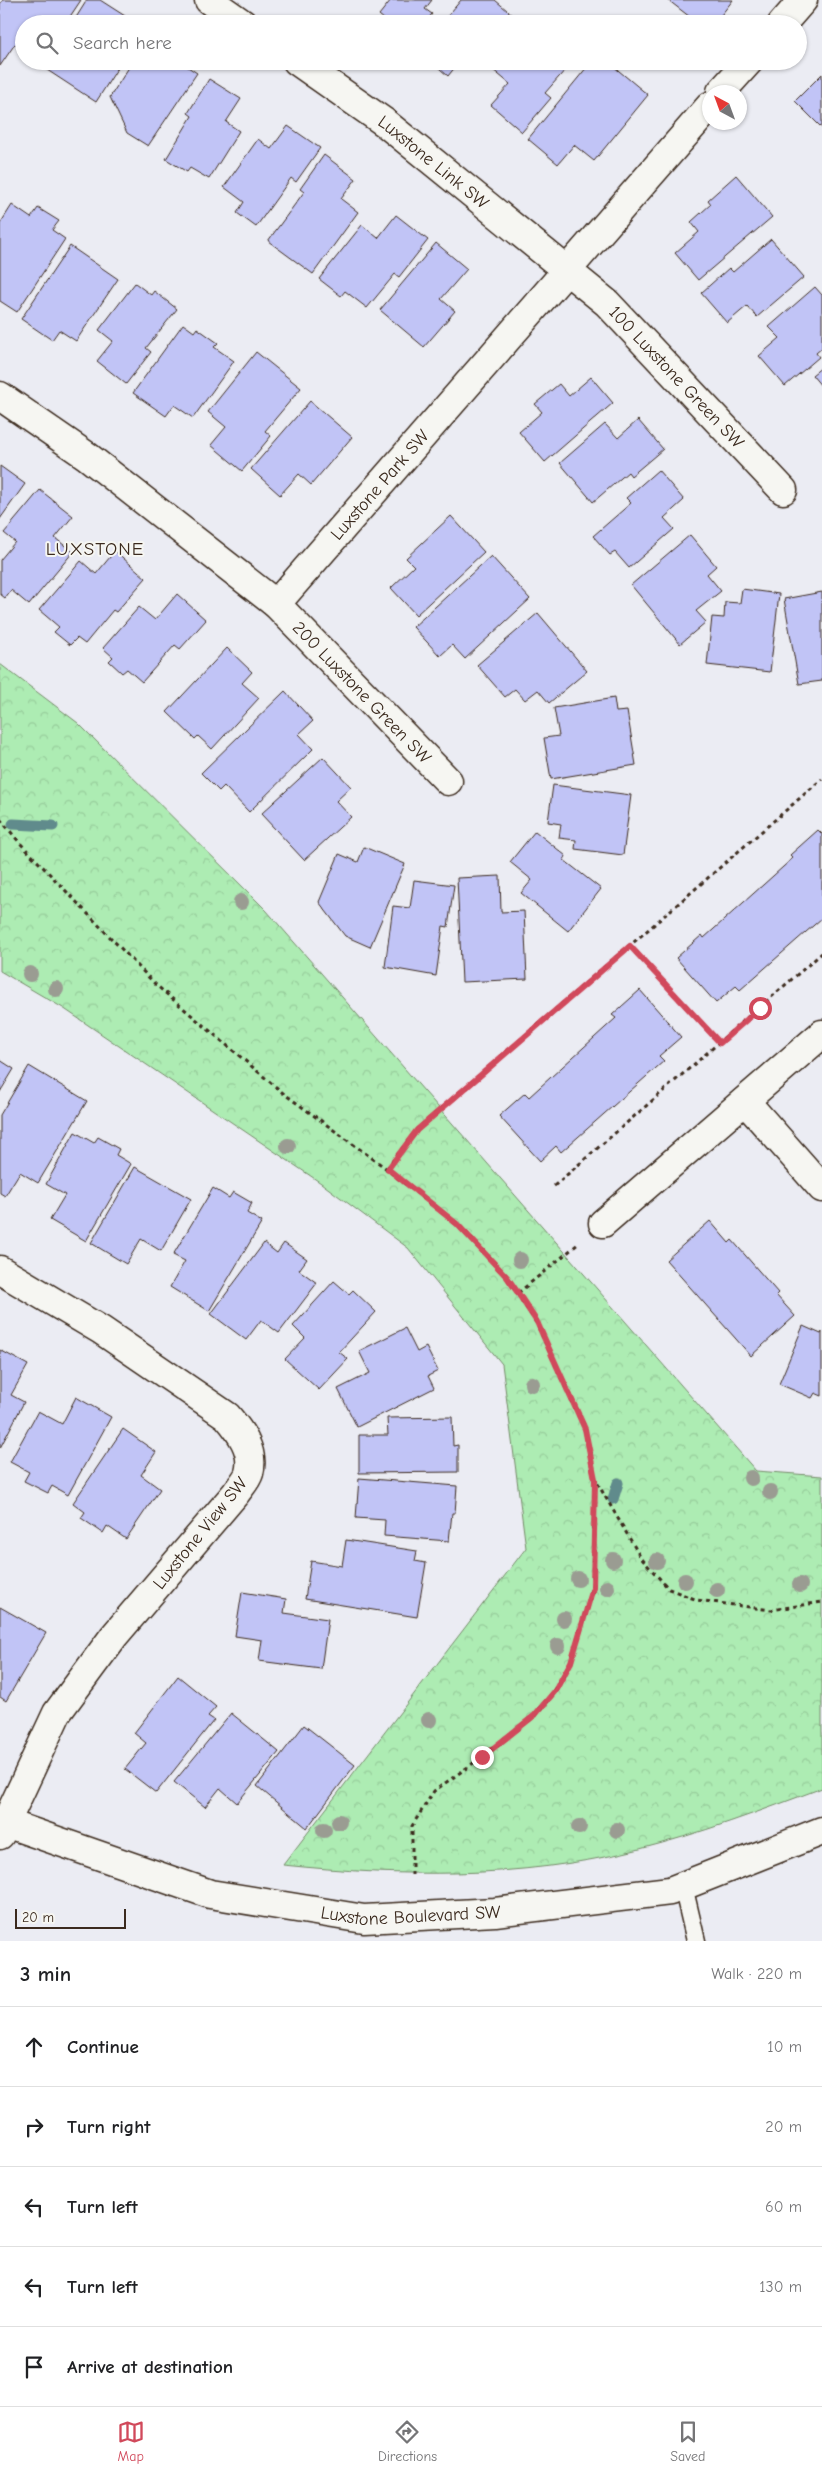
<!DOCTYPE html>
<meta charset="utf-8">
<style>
body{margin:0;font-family:"Comic Neue",sans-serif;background:#f2f2f2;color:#202124}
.compass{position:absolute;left:702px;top:85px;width:45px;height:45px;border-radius:50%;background:#fff;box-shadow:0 1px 4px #0004;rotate:319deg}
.scale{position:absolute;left:15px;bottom:12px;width:111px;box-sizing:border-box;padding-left:5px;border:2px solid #3b2a1e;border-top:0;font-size:14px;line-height:18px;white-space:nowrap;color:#3b2a1e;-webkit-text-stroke:4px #f6f6f2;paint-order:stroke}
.stop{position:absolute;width:15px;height:15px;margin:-11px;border:4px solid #d1495b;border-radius:50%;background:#fff}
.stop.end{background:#d1495b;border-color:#fff;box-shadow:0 1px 5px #0008}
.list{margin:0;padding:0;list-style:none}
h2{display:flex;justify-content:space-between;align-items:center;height:65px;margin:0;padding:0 20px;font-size:21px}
h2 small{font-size:16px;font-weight:400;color:#757577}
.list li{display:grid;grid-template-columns:32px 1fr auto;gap:15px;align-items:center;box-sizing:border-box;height:80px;padding:0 20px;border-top:1px solid #e0e0e0}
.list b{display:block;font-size:19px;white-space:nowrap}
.list em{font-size:16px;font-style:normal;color:#757577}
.icon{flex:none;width:28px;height:28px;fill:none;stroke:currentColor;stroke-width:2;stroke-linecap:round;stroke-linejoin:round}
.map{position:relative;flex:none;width:822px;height:1941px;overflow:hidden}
.search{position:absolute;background:#fff;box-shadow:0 1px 4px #0004;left:15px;right:15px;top:15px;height:55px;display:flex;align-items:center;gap:12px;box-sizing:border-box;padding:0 18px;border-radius:28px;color:#757577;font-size:19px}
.sheet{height:465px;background:#fff}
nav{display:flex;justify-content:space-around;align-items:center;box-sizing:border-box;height:70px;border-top:1px solid #e0e0e0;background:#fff;font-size:14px;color:#757577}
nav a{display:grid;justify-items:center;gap:2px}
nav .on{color:#d1495b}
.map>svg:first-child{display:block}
</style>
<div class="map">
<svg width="822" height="1941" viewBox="0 0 822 1941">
<defs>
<pattern id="park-crowns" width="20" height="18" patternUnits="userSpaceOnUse" patternTransform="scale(1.25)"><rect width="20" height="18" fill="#adecb3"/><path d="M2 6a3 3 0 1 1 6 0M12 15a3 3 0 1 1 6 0" fill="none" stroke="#96cb9a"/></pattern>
</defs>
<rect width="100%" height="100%" fill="#ebecf3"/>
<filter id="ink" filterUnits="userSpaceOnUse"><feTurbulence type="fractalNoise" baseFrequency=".02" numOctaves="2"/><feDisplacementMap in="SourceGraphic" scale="10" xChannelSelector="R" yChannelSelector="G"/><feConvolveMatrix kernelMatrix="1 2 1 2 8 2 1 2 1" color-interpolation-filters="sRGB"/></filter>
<g filter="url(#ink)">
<!-- park -->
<path fill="url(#park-crowns)" stroke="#748b68" d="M0 664 78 723 266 910 756 1471 822 1476V1788C761 1811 700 1834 636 1850 519 1879 401 1877 283 1865L526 1548 502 1364 408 1248 321 1183 63 1008 0 971Z"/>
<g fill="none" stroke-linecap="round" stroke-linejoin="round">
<!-- stream -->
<g stroke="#618b8c" stroke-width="11">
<polyline points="13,824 53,826"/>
<polyline points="613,1499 618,1483"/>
</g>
</g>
<!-- building -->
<g fill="#c1c4f6" stroke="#3b2a1e">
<polygon points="3,0 81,0 65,24 24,24 24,50 15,44 0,66 0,4"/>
<polygon points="87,0 100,0 125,16 120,24 72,24"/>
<polygon points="391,0 432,0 425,9 432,14 424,24 390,24 379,15"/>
<polygon points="461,0 495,0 514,16 507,24 441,24"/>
<polygon points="668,0 733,0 714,24 699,24"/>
<polygon points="48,61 122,61 96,102 44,68"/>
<polygon points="133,61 144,61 151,66 154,61 179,61 197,73 148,146 127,133 110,97"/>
<polygon points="431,61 460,61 448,76"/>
<polygon points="499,61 573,61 545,93 551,98 522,132 491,105 510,84 492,69"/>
<polygon points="592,61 607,61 648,95 594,161 574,145 558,164 528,139"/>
<polygon points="822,74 822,128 795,101"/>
<polygon points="209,79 241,99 226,122 239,131 209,179 190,168 187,172 166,159 192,116 188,113"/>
<polygon points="288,126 320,148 296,182 291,178 256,227 237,213 244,202 224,187 258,139 271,149"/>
<polygon points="324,155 356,179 341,199 358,212 313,274 268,241 304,192 300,189"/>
<polygon points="736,175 772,217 698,280 675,253 699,232 691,222 711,204 708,200"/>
<polygon points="12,205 31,218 38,208 59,221 52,230 65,239 17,312 0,301 0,224"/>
<polygon points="396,215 428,240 399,277 395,274 367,308 345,291 341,296 319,279 362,225 378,238"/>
<polygon points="771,239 804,277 757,317 747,306 727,323 701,293 729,268 733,272"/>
<polygon points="436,243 467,269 441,299 455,311 424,347 380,310"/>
<polygon points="70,246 118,279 76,341 59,330 52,340 21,319"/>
<polygon points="135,283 151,295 154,291 177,309 146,348 151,352 126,384 97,361 113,341 99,330"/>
<polygon points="815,287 822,295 822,348 816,353 819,357 785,386 759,356 780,338 769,327"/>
<polygon points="183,324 194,332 197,328 218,343 214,347 234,361 193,418 174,405 166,416 133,393"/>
<polygon points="256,352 301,388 265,431 271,436 242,471 211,445 226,427 208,412"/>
<polygon points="822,367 822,387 812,375"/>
<polygon points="591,377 613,403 545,462 519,432 542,412 535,404 559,384 569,396"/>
<polygon points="310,401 352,437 311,485 299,474 280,495 251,469"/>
<polygon points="638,420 663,449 631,476 628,472 593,502 560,463 605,424 618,438"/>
<polygon points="0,466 25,484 0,519"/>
<polygon points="658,470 684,500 664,518 674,529 629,568 615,552 610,555 593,536 631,503 626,498"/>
<polygon points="40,490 73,516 55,538 73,552 29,605 11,590 5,598 0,594 0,560 15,542 4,533"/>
<polygon points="451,516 484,552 416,615 391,588 414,566 406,558"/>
<polygon points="690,535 716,566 707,574 721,591 696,611 706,622 680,644 631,585"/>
<polygon points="115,551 146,578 116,612 113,610 85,644 77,638 70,645 54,632 59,627 39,610 81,561 96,574"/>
<polygon points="491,556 530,599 465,659 452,645 440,656 413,627"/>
<polygon points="742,589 779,594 770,672 707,665 712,617 724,618 725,602 740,603"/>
<polygon points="822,592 822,681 799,684 784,599"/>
<polygon points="177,594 206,620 180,649 175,645 142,682 127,669 122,673 109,661 113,657 103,648 139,607 155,620"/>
<polygon points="538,613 587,671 549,703 538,690 525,700 515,689 505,697 477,665"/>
<polygon points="227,648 252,672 242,683 259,698 212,749 198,736 195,739 167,712"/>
<polygon points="285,691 313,721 299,734 313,749 249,812 224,786 219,791 201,773"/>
<polygon points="614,698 616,712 627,711 636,765 551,779 544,738 559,736 554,708"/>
<polygon points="323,757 351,787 336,801 351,817 304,860 261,814"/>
<polygon points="553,785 631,795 623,855 575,849 576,840 559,838 561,824 548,822"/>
<polygon points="818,830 822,834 822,918 740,990 736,986 716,1003 676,958 702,935 704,938 793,858 790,855"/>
<polygon points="535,831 566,856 564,860 601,889 568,931 521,893 532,880 510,862"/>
<polygon points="364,847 405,864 370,947 345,936 319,902 339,854 358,862"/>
<polygon points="500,876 501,912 524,911 527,979 462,982 457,878"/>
<polygon points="414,880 454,885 448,927 443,926 436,976 385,967 393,906 410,908"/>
<polygon points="640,990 681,1037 659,1056 664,1061 561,1152 556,1146 540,1161 499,1116 525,1093 529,1097 616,1018 612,1015"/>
<polygon points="0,1060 14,1069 0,1092"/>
<polygon points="29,1066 87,1101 38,1183 20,1172 5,1196 0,1193 0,1115"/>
<polygon points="75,1132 94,1143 98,1137 119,1149 116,1155 131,1164 86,1241 50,1220 65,1195 46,1184"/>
<polygon points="135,1167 191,1199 161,1251 141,1239 126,1264 91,1243"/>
<polygon points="213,1188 229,1198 233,1192 252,1203 247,1213 262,1222 209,1311 170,1287 185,1261 173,1255"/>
<polygon points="710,1221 729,1243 732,1240 778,1293 776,1295 795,1316 751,1356 666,1260"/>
<polygon points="264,1243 277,1253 284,1243 307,1259 299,1270 317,1283 279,1333 261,1320 246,1340 211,1314"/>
<polygon points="334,1281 349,1294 353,1290 376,1312 339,1352 348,1359 319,1390 285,1359 305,1338 293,1326"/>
<polygon points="803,1326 821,1334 822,1332 822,1396 815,1393 812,1398 779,1384"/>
<polygon points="405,1328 417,1352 426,1347 438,1371 428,1376 434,1388 357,1427 338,1389 370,1373 359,1351"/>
<polygon points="0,1350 28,1365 11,1395 24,1402 0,1448"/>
<polygon points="76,1397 111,1417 68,1495 52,1486 48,1493 24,1481 29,1472 10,1462 38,1411 62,1424"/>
<polygon points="452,1417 453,1446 458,1445 458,1472 359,1473 359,1435 388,1435 387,1418"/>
<polygon points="123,1429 156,1452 141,1475 160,1489 126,1539 107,1526 103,1533 81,1518 85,1512 73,1503"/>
<polygon points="359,1478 457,1486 455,1513 452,1513 449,1541 384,1536 385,1520 356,1518"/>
<polygon points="346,1540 417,1551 415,1561 426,1563 417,1617 305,1599 311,1561 342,1566"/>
<polygon points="242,1592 286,1599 284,1613 328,1619 321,1669 259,1661 262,1640 235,1636"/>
<polygon points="0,1607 46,1633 6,1701 0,1697"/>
<polygon points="178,1676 216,1707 208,1716 214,1720 156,1793 125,1769 146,1743 134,1733"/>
<polygon points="231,1713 279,1752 237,1803 220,1788 205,1807 174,1782"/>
<polygon points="304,1725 355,1765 307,1828 257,1786"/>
</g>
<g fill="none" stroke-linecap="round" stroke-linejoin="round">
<!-- lane casing -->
<g stroke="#3b2a1e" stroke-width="21">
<polyline id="lane" points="683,1886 696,1941"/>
</g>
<!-- street casing -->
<g stroke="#3b2a1e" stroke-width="31">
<g id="street">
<polyline points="209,0 243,24"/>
<polyline points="782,24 803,0"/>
<path id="s1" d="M297 61 384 122 607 303 783 490"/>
<polyline points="721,92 749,61"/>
<path id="s2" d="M0 396 87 456 276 604 448 781"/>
<path id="s3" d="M276 604 710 106"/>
<polyline points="745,1101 822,1188"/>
<polyline points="603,1223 822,1034"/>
<path d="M0 1270 101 1330 227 1416C240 1431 255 1451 249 1473 247 1480 240 1487 236 1493L114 1636 57 1713 0 1835"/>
<path id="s4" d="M0 1821 210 1894 364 1919 495 1912 670 1891 822 1831"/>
</g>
</g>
<!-- path -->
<g stroke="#3b2a1e" stroke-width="3" stroke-dasharray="4 4" stroke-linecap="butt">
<polyline points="0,819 20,843 156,985 283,1093 387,1169 457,1224 507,1277 537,1323 585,1429 595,1479 641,1558 669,1589 697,1600 771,1610 822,1602"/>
<polyline points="630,946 720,1043"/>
<polyline points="387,1169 417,1130 822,779"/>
<polyline points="554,1186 822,953"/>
<polyline points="518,1293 578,1244"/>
<polyline points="412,1875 412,1826 434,1791 482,1757 535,1715 555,1691 571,1662 593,1588 595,1479"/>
</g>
<!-- lane -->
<use href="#lane" stroke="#f6f6f2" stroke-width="18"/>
<!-- street -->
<use href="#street" stroke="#f6f6f2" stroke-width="28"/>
</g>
<!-- trees -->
<g fill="#9a9c92">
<circle cx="241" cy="902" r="8"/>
<circle cx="30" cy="974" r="8"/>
<circle cx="56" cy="989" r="8"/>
<circle cx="288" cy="1146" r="8"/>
<circle cx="520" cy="1260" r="8"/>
<circle cx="532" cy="1384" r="8"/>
<circle cx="751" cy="1478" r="8"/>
<circle cx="770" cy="1492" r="8"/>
<circle cx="613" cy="1560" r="8"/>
<circle cx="657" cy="1561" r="8"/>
<circle cx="578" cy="1579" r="8"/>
<circle cx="685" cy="1581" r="8"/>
<circle cx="800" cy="1585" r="8"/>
<circle cx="607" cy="1588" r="8"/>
<circle cx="717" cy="1590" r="8"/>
<circle cx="564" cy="1619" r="8"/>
<circle cx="558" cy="1646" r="8"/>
<circle cx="429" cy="1720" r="8"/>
<circle cx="339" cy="1822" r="8"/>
<circle cx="579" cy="1827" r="8"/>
<circle cx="324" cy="1830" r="8"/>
<circle cx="617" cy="1830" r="8"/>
</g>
</g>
<g fill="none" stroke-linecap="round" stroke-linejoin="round" filter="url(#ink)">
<!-- route -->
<polyline stroke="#d1495b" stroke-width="6" points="482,1757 535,1715 555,1691 571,1662 593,1588 595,1479 585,1429 537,1322 518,1293 507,1277 457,1224 388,1169 417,1130 630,946 720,1043 760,1008"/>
</g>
<g text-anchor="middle" stroke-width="4" stroke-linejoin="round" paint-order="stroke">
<!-- street labels -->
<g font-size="18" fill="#3b2a1e" stroke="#f6f6f2">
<text dy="6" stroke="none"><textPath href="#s1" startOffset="170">Luxstone Link SW</textPath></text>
<text dy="6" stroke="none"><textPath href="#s1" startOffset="495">100 Luxstone Green SW</textPath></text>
<text dy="6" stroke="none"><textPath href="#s3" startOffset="158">Luxstone Park SW</textPath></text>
<text dy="6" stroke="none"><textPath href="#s2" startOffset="469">200 Luxstone Green SW</textPath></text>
<text transform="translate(200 1533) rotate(-51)" y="6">Luxstone View SW</text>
<text dy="6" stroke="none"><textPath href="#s4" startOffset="425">Luxstone Boulevard SW</textPath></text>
</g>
<!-- neighbourhood labels -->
<g font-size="19" letter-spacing="1" fill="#3b2a1e" stroke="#f6f6f2">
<text x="95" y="555">LUXSTONE</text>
</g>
</g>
</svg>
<svg class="compass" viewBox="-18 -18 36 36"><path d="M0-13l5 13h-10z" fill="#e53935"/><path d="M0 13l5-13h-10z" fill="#757577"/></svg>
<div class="scale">20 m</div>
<div class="stop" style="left:760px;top:1008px"></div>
<div class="stop end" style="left:482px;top:1757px"></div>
<div class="search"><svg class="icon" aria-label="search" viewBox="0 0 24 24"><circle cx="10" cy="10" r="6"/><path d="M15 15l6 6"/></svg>Search here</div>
</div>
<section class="sheet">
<h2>3 min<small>Walk · 220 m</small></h2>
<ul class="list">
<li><svg class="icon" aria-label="ahead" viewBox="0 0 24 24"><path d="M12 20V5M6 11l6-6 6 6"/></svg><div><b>Continue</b></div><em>10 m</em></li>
<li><svg class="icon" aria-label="right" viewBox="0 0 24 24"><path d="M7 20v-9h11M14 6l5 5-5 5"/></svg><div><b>Turn right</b></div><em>20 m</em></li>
<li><svg class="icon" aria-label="left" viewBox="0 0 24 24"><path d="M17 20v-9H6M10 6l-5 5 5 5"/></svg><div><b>Turn left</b></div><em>60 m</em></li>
<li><svg class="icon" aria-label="left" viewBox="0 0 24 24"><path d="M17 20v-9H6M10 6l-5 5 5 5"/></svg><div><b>Turn left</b></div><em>130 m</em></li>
<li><svg class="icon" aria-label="arrive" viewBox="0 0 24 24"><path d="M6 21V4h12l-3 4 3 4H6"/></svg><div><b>Arrive at destination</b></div></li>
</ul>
</section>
<nav>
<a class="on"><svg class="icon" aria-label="map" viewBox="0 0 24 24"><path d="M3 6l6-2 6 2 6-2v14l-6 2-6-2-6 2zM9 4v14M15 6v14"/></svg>Map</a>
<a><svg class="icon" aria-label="directions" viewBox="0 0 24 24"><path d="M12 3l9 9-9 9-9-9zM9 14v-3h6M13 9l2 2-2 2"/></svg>Directions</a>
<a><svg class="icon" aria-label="saved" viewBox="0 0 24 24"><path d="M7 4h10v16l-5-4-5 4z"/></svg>Saved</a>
</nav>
